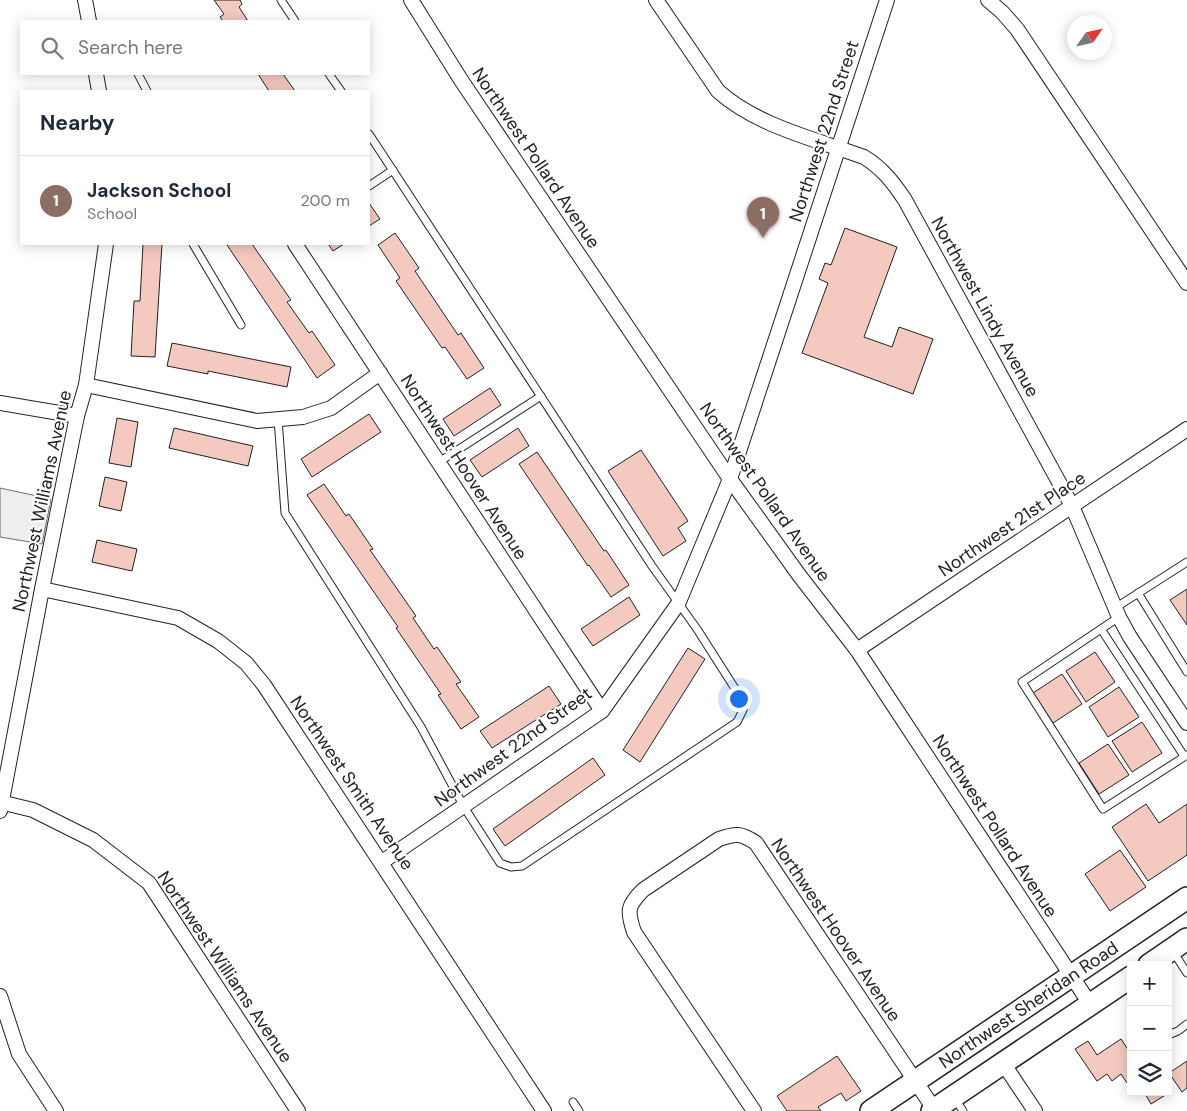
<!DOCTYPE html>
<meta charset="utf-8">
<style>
body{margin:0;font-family:"DM Sans",sans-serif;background:#f6f6f7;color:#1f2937}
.controls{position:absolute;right:15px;bottom:15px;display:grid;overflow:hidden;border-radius:0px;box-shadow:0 2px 12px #0003}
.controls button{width:45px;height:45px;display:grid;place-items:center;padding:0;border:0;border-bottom:1px solid #e0e1e3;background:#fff;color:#1f2937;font:25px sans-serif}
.compass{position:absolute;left:1067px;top:15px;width:45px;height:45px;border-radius:50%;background:#fff;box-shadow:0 2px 12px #0003;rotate:56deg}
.you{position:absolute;left:738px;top:698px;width:18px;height:18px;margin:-12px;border:4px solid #fff;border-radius:50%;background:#1a73e8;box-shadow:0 0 0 8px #1a73e833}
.badge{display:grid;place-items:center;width:32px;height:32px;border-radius:50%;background:#0f766e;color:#fff;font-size:16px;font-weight:700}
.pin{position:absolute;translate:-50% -41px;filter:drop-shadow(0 1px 2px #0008)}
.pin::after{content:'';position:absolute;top:26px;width:18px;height:15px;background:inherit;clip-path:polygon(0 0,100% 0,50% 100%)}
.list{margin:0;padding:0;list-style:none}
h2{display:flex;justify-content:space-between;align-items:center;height:65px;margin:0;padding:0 20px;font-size:21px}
h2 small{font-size:16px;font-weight:400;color:#747a83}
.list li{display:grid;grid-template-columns:32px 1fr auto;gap:15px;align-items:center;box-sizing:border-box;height:90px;padding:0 20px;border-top:1px solid #e0e1e3}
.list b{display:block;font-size:19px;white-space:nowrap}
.list p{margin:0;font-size:16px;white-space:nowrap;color:#747a83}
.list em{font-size:16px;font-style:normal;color:#747a83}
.icon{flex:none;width:28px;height:28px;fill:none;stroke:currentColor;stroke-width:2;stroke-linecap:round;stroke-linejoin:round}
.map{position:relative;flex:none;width:1187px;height:1111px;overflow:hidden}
.search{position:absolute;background:#fff;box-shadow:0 2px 12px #0003;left:20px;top:20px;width:350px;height:55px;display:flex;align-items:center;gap:12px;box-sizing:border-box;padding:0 18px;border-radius:0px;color:#747a83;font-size:19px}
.panel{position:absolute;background:#fff;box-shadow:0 2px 12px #0003;left:20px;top:90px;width:350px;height:155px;border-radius:0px}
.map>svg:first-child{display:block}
</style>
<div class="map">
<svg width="1187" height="1111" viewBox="0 0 1187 1111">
<rect width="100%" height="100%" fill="#fff"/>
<!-- green -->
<polygon fill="#eee" stroke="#6f6f6f" points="0,488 51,499 42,544 0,537"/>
<!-- building -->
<g fill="#f3c9c0" stroke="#222">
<polygon points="214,0 240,0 242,4 239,7 248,21 223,21 220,17 224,14"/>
<polygon points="258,74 283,74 295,91 269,91"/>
<polygon points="369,203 380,219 369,226"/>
<polygon points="845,228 897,247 864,337 892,347 899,327 933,339 913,394 802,353 828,283 819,279 825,263 831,265"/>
<polygon points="395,233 419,268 415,271 458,335 461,333 484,368 467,379 445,347 442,348 396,281 400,278 378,245"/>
<polygon points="143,244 162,244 155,357 131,356 134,301 140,301"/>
<polygon points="230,244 252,244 291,300 287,302 309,333 312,331 335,365 317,378 227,245"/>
<polygon points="328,244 344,244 333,251"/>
<polygon points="172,343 291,367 287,387 208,371 208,374 167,366"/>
<polygon points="490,388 501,405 454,436 443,419"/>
<polygon points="369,414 381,432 312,477 301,459"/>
<polygon points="117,418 138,422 131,467 109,463"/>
<polygon points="174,428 253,446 248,466 169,448"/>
<polygon points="518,428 529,446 482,477 470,460"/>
<polygon points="641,450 688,521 678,528 686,541 663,556 608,471"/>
<polygon points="537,452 604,551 606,550 629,585 611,597 589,565 588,566 519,464"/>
<polygon points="105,477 127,482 121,511 99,506"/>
<polygon points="324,484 346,516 349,514 373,549 370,550 416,616 413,618 434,649 437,647 461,682 456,684 479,717 461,729 438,695 441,694 396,628 398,627 307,495"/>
<polygon points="97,540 137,549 132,571 92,562"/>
<polygon points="1187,589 1187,625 1170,600"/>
<polygon points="629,597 640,615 593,646 581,629"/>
<polygon points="688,648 705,659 640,762 623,750"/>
<polygon points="1095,652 1115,682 1086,702 1066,671"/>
<polygon points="1062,674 1082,704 1053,723 1033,693"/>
<polygon points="549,686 561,704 492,748 480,731"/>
<polygon points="1119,687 1139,717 1108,737 1089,707"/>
<polygon points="1142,722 1162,753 1132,772 1112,741"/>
<polygon points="1108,744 1129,775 1099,794 1079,763"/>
<polygon points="593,758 605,775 505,846 493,829"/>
<polygon points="1146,804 1159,823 1187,804 1187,855 1148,881 1112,827"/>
<polygon points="1120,850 1146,887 1110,911 1085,874"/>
<polygon points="1121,1039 1131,1054 1131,1080 1127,1083 1121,1074 1112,1081 1107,1074 1097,1081 1075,1049 1088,1041 1097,1055"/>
<polygon points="837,1056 861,1091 846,1101 841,1093 818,1107 821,1111 787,1111 777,1096"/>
<polygon points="1187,1061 1187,1088 1182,1092 1169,1073"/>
<polygon points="1144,1092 1166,1092 1167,1094 1151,1104"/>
</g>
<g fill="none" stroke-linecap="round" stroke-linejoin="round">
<!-- service casing -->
<g stroke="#222" stroke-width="9">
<g id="service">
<polyline points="281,0 295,21"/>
<polyline points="138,74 147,91"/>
<polyline points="329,74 341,91"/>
<polyline points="369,186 393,170"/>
<polyline points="193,244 241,325"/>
<polyline points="278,419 285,513 421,727 464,807 500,863 511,867 522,866 737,722 743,710 741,698 697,629 652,566 369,134"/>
<polyline points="439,462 541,396"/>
<polyline points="1138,593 1187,672"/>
<polyline points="1115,608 1187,562"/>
<polyline points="1119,617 1022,682 1103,809 1187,755"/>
<polyline points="1101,629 1184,756"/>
<polyline points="1172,950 1187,973"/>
<polyline points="1168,1035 1178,1031 1187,1024"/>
<polyline points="955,1099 963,1111"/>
<polyline points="573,1102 579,1111"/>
</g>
</g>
<!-- minor casing -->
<g stroke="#222" stroke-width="16">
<g id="minor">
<polyline points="85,0 89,21"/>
<polyline points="411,0 461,80 730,479 799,575 857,650 1090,1004"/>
<path d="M656 0 718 91C757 126 815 139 864 157 882 168 893 182 905 200L1072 506 1119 617 1130 637 1187 723"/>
<polyline points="988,0 1002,12 1017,29 1187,283"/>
<polyline points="96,74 99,91"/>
<polyline points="295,244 602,711"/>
<polyline points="86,385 257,421 303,417 331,408 380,373"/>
<polyline points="0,403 77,416"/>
<polyline points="42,589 178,618 218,641 246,663 264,685 544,1111"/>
<polyline points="857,650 1187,429"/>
<polyline points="0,802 33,810 93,840 149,883 298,1111"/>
<polyline points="0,811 42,589 77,416 86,385 106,244"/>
<polyline points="382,862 602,711 678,604 730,479 887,0"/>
<polyline points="0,996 19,1054 56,1111"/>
<polyline points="1003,1063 1035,1111"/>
<path d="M754 1111 634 932C627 911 627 906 643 890L719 839C736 833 741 833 756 843L934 1109"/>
</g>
</g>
<!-- primary casing -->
<g stroke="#222" stroke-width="24">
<g id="primary">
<polyline points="1149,965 1187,939"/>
<path id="s1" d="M871 1111 1187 898"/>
<polyline points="932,1111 1131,977"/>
</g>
</g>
<!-- service -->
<use href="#service" stroke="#fff" stroke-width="7"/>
<!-- minor -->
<use href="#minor" stroke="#fff" stroke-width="14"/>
<!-- primary -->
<use href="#primary" stroke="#fff" stroke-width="21"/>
</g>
<g text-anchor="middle" stroke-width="4" stroke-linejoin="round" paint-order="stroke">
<!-- street labels -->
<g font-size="18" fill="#222" stroke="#fff">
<text transform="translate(824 131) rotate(-72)" y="6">Northwest 22nd Street</text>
<text transform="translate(536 158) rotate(56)" y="6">Northwest Pollard Avenue</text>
<text transform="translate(985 307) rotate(61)" y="6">Northwest Lindy Avenue</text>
<text transform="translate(464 467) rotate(57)" y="6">Northwest Hoover Avenue</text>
<text transform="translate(765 492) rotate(55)" y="6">Northwest Pollard Avenue</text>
<text transform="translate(42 501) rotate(-78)" y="6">Northwest Williams Avenue</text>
<text transform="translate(1012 524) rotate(-34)" y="6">Northwest 21st Place</text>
<text transform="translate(513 747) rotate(-36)" y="6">Northwest 22nd Street</text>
<text transform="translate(352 783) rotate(56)" y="6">Northwest Smith Avenue</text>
<text transform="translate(995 826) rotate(57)" y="6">Northwest Pollard Avenue</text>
<text transform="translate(836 930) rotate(56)" y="6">Northwest Hoover Avenue</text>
<text transform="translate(225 967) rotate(56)" y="6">Northwest Williams Avenue</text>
<text dy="6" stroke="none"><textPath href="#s1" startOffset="190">Northwest Sheridan Road</textPath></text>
</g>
</g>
</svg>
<div class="controls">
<button>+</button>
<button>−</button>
<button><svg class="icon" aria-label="layers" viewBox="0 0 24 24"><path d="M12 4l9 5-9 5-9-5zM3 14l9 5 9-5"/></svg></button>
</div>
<svg class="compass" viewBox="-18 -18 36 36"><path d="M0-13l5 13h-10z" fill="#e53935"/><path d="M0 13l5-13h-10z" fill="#747a83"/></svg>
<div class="you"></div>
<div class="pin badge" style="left:763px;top:238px;background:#8d6e63">1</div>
<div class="search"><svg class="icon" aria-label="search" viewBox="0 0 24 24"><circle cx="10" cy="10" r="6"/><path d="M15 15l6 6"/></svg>Search here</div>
<section class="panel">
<h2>Nearby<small></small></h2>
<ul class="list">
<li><span class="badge" style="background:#8d6e63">1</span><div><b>Jackson School</b><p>School</p></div><em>200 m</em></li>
</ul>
</section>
</div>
